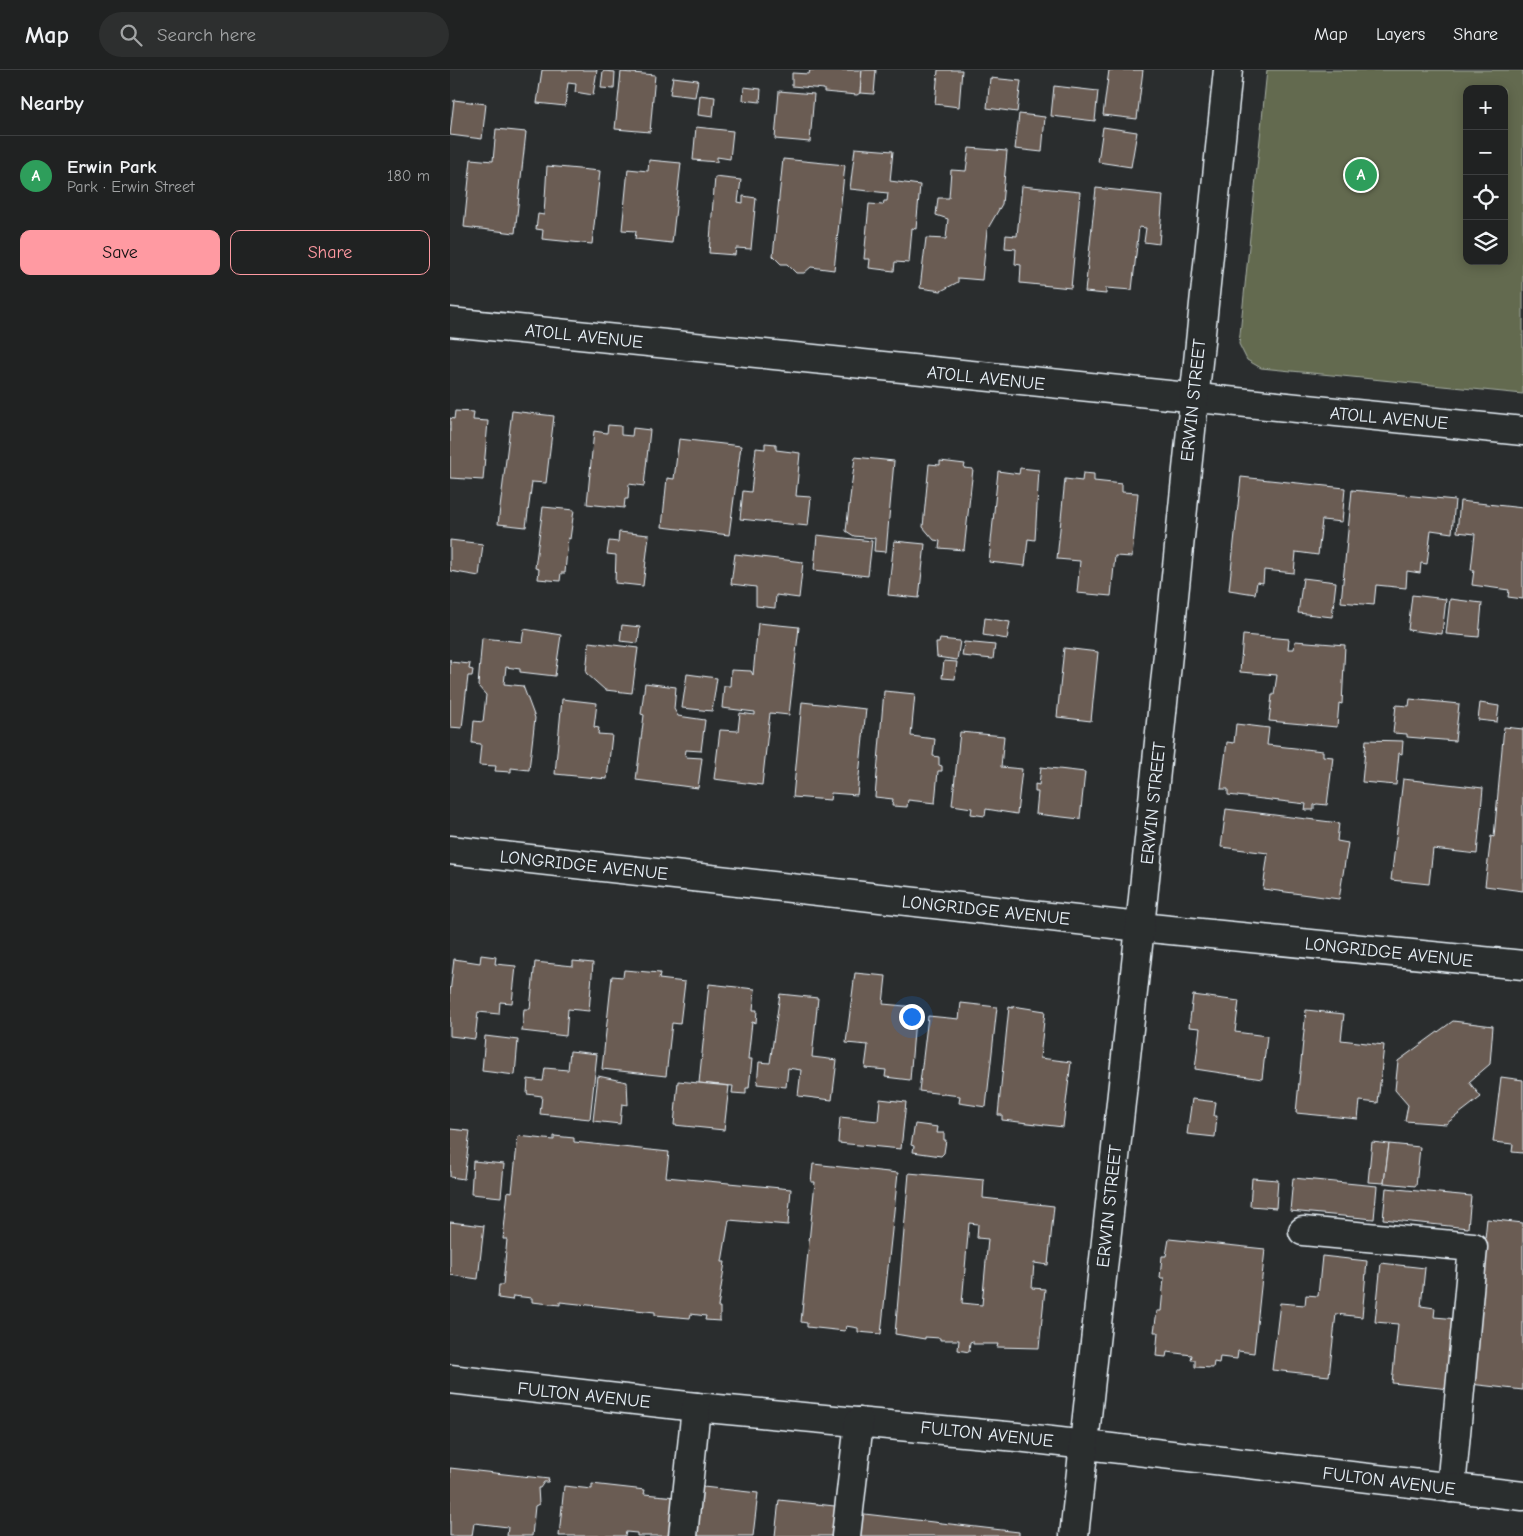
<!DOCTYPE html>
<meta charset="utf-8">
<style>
body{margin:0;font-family:"Comic Neue",sans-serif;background:#2d2f2f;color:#f1f3f6}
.controls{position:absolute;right:15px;top:15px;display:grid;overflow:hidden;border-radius:10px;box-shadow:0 2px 12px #0003}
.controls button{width:45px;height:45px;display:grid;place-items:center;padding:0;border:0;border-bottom:1px solid #3d3f40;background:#202222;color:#f1f3f6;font:25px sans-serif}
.you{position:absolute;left:461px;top:946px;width:18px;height:18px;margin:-12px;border:4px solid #fff;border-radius:50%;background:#1a73e8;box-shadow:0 0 0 8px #1a73e833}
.badge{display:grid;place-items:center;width:32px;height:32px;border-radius:50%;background:#ff9aa2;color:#fff;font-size:16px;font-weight:700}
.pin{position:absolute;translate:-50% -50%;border:2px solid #fff;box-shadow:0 1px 5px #0006}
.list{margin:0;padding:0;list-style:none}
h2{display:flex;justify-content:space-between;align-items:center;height:65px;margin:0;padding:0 20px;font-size:21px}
h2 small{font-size:16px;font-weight:400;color:#a2a4a5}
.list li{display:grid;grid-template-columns:32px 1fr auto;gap:15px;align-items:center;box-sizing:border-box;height:80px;padding:0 20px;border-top:1px solid #3d3f40}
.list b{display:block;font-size:19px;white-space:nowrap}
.list p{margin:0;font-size:16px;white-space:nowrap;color:#a2a4a5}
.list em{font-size:16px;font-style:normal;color:#a2a4a5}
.actions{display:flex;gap:10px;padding:15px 20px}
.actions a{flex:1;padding:11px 0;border:1px solid #ff9aa2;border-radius:10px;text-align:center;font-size:18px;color:#ff9aa2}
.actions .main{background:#ff9aa2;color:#111}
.icon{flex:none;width:28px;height:28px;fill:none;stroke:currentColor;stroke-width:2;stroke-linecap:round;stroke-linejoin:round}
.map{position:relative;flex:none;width:1073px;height:1466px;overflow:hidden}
header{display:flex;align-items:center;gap:30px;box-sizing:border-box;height:70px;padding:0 25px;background:#202222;border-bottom:1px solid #3d3f40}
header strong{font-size:24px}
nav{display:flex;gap:28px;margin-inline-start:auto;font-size:18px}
.search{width:350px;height:45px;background:#2d2f2f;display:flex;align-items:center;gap:12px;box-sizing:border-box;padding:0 18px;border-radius:28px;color:#a2a4a5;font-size:19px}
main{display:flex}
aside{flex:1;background:#202222}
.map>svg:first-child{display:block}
</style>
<header>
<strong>Map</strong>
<div class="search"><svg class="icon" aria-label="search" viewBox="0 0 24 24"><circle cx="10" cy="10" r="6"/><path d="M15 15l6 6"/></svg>Search here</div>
<nav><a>Map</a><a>Layers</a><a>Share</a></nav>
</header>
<main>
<aside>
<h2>Nearby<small></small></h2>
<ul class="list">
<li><span class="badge" style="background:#2e9e5b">A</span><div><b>Erwin Park</b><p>Park · Erwin Street</p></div><em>180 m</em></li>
</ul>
<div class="actions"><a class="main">Save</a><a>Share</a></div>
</aside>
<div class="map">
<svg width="1073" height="1466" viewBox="0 0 1073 1466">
<rect width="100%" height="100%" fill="#2a2d2e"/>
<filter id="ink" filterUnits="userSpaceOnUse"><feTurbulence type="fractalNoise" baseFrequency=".02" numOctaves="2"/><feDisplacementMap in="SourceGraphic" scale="10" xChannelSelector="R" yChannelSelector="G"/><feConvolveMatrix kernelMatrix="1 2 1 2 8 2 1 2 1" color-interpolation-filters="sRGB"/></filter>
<g filter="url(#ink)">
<!-- green -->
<path fill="#646a50" stroke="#a6aea4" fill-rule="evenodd" d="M817 0H1073V324L811 298 797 290 789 274ZM1017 19H1054V191H1017Z"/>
<!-- building -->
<g fill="#6b5c53" stroke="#e8f1f8" fill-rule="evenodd">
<polygon points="92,0 147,0 143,25 125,22 126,14 118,13 115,36 87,33"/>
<polygon points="360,0 412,0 410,23 407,25 374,22 374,19 342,16 342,3 359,4"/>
<polygon points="412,0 426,0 424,24 410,23"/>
<polygon points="488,0 512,0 509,37 485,34"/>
<polygon points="659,0 693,0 687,49 653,45"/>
<polygon points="153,1 165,2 164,19 151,18"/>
<polygon points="171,2 205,5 200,62 165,59"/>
<polygon points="223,7 248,10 245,27 220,24"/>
<polygon points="540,8 571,11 567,42 537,38"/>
<polygon points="604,16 648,21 645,51 601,46"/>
<polygon points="294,17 311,19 310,32 293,30"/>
<polygon points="329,21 364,24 360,72 325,69"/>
<polygon points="250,25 265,27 263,47 248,45"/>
<polygon points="4,30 36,34 32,69 0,65"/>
<polygon points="569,44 595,47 592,82 565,79"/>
<polygon points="246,57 283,61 280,89 267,87 267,92 243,90"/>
<polygon points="653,57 687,62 681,97 648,92"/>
<polygon points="46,59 76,62 65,163 14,157 21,89 43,91"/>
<polygon points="405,78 443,81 440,111 470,115 466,159 462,158 459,193 445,192 444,201 419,198 420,189 414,189 419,134 433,135 434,131 437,131 438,123 400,119"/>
<polygon points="519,78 557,81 552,134 537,160 532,210 508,208 508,212 491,221 470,218 476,168 496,169 498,149 486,145 488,128 499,128 501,100 516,101"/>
<polygon points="333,89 395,95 384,200 361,197 354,203 346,203 337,194 331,194 323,186"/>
<polygon points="199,90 231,93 222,173 185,169 186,161 172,160 178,99 198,101"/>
<polygon points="97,96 150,101 142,174 92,169 93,160 86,159 88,144 94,145"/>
<polygon points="265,107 291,110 288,132 293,133 293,126 306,128 301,179 286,178 285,185 259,183"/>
<polygon points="572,116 630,122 621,218 570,213 571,195 565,194 566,179 555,178 556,165 567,166"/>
<polygon points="646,118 713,125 709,174 694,172 696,158 689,157 682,220 656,218 656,224 635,222"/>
<polygon points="5,341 24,342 23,350 38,351 33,410 0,408 0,348 4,349"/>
<polygon points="62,341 104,346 96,413 82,412 76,457 48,454"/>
<polygon points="158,355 171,356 171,365 182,366 183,358 200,360 194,416 179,414 178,429 175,429 174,438 137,434 144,361 157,363"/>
<polygon points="229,369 291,376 279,465 212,457 217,408 224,409"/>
<polygon points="315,373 326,374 326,380 350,383 346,426 361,427 358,456 290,449 293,421 301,422 306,378 315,379"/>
<polygon points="405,387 444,391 436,482 424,481 425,468 404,466 396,461"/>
<polygon points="490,391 515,394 514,398 523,399 514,480 489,478 490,471 484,470 473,457 479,394 490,395"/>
<polygon points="570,398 589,400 585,470 578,469 575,496 539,492 548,401 569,404"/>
<polygon points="633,403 644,404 644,411 672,414 672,422 688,423 682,487 665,486 661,526 627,523 630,491 607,489 615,409 632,411"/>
<polygon points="791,407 895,418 892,452 872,450 868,485 846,482 844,503 814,500 813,513 807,512 805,524 779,520"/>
<polygon points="902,420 1005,430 1002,463 981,460 977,494 971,493 970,503 957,501 956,518 926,515 924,535 891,532"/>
<polygon points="1010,431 1073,438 1073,529 1058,527 1059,520 1022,515 1024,500 1021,500 1025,464 1007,462"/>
<polygon points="93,437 124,440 120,469 118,468 115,503 111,503 110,511 88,509 89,499 85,498"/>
<polygon points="169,462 199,465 193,516 165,513 166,485 157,484 159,471 168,472"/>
<polygon points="367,465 422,471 418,506 364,500"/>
<polygon points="0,470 33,474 29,506 0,501"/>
<polygon points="444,471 475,474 469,528 438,525"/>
<polygon points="285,484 353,492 349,528 326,525 325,538 306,536 306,517 281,514"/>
<polygon points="853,508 886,512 882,547 848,543"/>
<polygon points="962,525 996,529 992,564 958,560"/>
<polygon points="1000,529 1032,533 1029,567 996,564"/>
<polygon points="535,548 560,552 557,569 533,565"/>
<polygon points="308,553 349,557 339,645 320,643 312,715 264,709 270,660 288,661 290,643 305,645 305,642 272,638 274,616 280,616 281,600 301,601 303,605"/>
<polygon points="172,555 190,557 188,573 170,571"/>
<polygon points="74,559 111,565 105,606 70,602 70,599 56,597 54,614 73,616 85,648 79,700 61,698 61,702 45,701 46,696 29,695 31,674 22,673 24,651 33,652 36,625 28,616 32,568 72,572"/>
<polygon points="793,565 839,569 838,579 844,579 845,571 895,575 892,634 889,633 887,657 819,651 822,625 824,625 827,605 790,602"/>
<polygon points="490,569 510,571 507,590 487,587 486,573 489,573"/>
<polygon points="139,572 188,578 182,623 155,620 136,603"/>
<polygon points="514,572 545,575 543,589 512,586"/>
<polygon points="614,578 648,582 641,651 607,647"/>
<polygon points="0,589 0,592 20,594 19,599 23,600 22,606 18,606 12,658 0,657"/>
<polygon points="494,591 507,592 505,609 492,608"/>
<polygon points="237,604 267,608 262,641 232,638"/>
<polygon points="195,613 226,617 224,639 228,646 255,650 251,681 236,680 235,687 252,688 248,718 186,710 194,645 191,644"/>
<polygon points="434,621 465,624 461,666 485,669 483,686 489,687 489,695 492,696 492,701 488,701 485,733 458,730 457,737 442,736 443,729 425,727"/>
<polygon points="112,629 147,633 144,657 149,658 148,664 162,665 157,709 105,704"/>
<polygon points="960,629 1009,634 1005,671 957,667 957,664 943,663 946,635 959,636"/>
<polygon points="352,632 416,639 407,725 381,723 380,730 343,727"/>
<polygon points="1030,633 1049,636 1047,652 1028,650"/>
<polygon points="786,654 819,658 817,675 873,681 873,686 883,687 877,735 867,734 864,735 864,740 855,740 856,734 778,725 778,719 771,719 777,672 784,673"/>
<polygon points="1054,657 1073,659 1073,821 1035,816 1041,766 1044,767"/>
<polygon points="510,662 554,666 551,697 572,699 567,744 536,739 535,746 521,744 522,738 502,735"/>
<polygon points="916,670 953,671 952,684 949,683 946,715 912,712"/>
<polygon points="591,697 635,702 630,749 586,744 588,722 585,722 585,714 589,715"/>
<polygon points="953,709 1033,718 1027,784 983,779 979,814 941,810"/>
<polygon points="776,739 889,753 887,771 898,773 889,829 813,819 818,783 771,777"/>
<polygon points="31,885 46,887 45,894 66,896 62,933 50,932 49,944 28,942 25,969 0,966 0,923 4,889 30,893"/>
<polygon points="123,891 143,893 139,941 118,939 116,966 72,961 74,939 80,939 85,892 123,896"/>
<polygon points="174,900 210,903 209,909 235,912 230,954 222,953 216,1006 152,999 162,906 173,907"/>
<polygon points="405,903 436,906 433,934 466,937 460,1010 435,1007 436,1000 415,998 418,975 396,973"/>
<polygon points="259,914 305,919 303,940 307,940 306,953 302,952 298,989 302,989 299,1018 296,1018 296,1024 282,1023 283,1016 249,1013"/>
<polygon points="330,924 368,928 362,987 387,990 382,1030 348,1026 351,1000 338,998 336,1017 307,1014 309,992 320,993"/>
<polygon points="743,925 789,931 785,962 817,966 812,1009 745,999 750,958 739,957"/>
<polygon points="511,933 547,937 536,1037 509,1033 510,1026 469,1021 478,946 509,949"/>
<polygon points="563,936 595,941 590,988 621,992 613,1057 552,1050 552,1045 548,1045 559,937 563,938"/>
<polygon points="856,940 894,944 891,970 934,975 928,1033 910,1031 908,1049 846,1043"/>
<polygon points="1003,951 1043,956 1040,994 1019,1012 1031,1027 996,1054 955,1051 958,1035 945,1020 948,991"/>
<polygon points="35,966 68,970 65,1005 32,1001"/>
<polygon points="120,981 147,984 140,1049 90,1044 92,1026 77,1024 78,1009 93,1011 95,998 118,1000"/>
<polygon points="148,1006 177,1012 178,1035 172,1034 170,1054 143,1051"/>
<polygon points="1051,1007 1073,1010 1073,1083 1062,1082 1063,1074 1043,1072"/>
<polygon points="228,1011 279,1016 274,1060 224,1055"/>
<polygon points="430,1029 456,1032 451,1079 388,1073 390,1047 428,1051"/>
<polygon points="742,1029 766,1032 764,1046 767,1046 765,1067 737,1064"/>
<polygon points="465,1054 488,1057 487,1063 494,1063 494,1070 496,1070 494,1083 491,1086 463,1082 464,1076 461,1075"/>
<polygon points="0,1059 20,1061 14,1109 0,1107"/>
<polygon points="68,1066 104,1070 104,1066 124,1068 124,1072 219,1082 216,1107 341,1119 338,1155 279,1150 272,1192 275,1192 268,1237 270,1237 270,1251 255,1250 256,1246 241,1244 240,1248 205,1245 205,1242 110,1232 110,1235 82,1232 82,1228 63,1226 62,1230 48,1228 49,1215 53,1215 57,1169 53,1169 58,1121 62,1122"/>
<polygon points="922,1072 939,1074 934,1113 918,1112"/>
<polygon points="939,1074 970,1077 966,1116 934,1113"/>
<polygon points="23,1091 54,1094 51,1127 21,1124"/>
<polygon points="363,1094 448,1103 431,1264 408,1262 408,1258 396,1256 395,1261 357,1257 357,1253 351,1252 365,1112 361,1112"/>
<path d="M459 1103 534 1110 533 1128 604 1136 598 1195 584 1193 582 1218 595 1219 589 1278 547 1277 548 1274H523V1271L520 1272 519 1282 508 1280 509 1270H490V1268L475 1267V1269L445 1264ZM519 1153 528 1154 527 1168 538 1169 532 1235 512 1233Z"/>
<polygon points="802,1108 828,1110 826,1138 800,1136"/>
<polygon points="843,1108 927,1116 924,1149 840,1141"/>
<polygon points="936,1118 1021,1126 1018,1158 933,1149"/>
<polygon points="1037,1149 1073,1153 1073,1320 1020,1314"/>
<polygon points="0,1152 34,1156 28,1209 0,1205"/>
<polygon points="719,1169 815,1179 804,1283 788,1281 787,1289 770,1287 769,1293 764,1292 763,1298 745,1297 745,1290 741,1290 742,1285 717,1282 716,1287 706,1286 708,1262 704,1262 707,1241 711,1241 714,1208 710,1208 712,1186 716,1186"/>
<polygon points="872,1186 917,1191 912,1247 886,1244 879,1306 822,1300 830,1233 855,1235 856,1225 868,1226"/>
<polygon points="931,1193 975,1198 971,1236 985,1238 984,1247 1008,1249 1000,1319 942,1313 948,1254 925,1252"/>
<polygon points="0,1398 99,1409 98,1412 94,1412 90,1418 88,1418 89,1434 85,1436 82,1466 57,1466 58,1457 24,1453 22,1466 0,1466"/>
<polygon points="142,1414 195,1420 194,1424 226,1427 222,1466 187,1466 187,1463 176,1462 175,1466 109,1466 114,1416 142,1419"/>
<polygon points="244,1416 308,1423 303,1466 238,1466"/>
<polygon points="329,1430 394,1437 391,1466 325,1466"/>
<polygon points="406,1443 569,1462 569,1466 404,1466"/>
</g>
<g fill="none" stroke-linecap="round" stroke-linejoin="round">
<!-- minor casing -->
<g stroke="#e8f1f8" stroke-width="31">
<g id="minor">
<polyline points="0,252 1073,361"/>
<polyline points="0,780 690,857 1073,895"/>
<polyline points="853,1161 1023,1177 1001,1418"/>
<polyline points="0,1309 246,1337 567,1367 1073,1426"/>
<polyline points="233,1466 246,1337"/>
<polyline points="396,1466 409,1352"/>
<polyline points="624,1466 690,857 778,0"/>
</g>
</g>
<!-- minor -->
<use href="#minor" stroke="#2a2d2e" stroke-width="28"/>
</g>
</g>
<g text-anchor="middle" stroke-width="4" stroke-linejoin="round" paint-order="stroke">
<!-- street labels -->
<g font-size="18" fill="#e8f1f8" stroke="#2a2d2e">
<text transform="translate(134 266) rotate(6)" y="6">ATOLL AVENUE</text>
<text transform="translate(536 308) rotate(6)" y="6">ATOLL AVENUE</text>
<text transform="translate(743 330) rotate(-84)" y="6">ERWIN STREET</text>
<text transform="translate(939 348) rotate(5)" y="6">ATOLL AVENUE</text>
<text transform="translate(703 733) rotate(-84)" y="6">ERWIN STREET</text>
<text transform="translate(134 795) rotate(6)" y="6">LONGRIDGE AVENUE</text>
<text transform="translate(536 840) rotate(6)" y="6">LONGRIDGE AVENUE</text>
<text transform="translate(939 882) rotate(6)" y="6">LONGRIDGE AVENUE</text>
<text transform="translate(659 1136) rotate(-84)" y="6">ERWIN STREET</text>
<text transform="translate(134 1325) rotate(6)" y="6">FULTON AVENUE</text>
<text transform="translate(537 1364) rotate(6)" y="6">FULTON AVENUE</text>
<text transform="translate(939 1411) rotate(7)" y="6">FULTON AVENUE</text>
</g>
</g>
</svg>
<div class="controls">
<button>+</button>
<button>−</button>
<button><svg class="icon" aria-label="locate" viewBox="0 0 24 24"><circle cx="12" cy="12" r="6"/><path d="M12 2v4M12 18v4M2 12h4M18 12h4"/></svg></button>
<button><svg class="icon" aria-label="layers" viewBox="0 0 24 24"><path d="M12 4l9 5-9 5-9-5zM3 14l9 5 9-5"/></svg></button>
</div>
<div class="you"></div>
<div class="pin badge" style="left:911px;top:105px;background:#2e9e5b">A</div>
</div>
</main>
